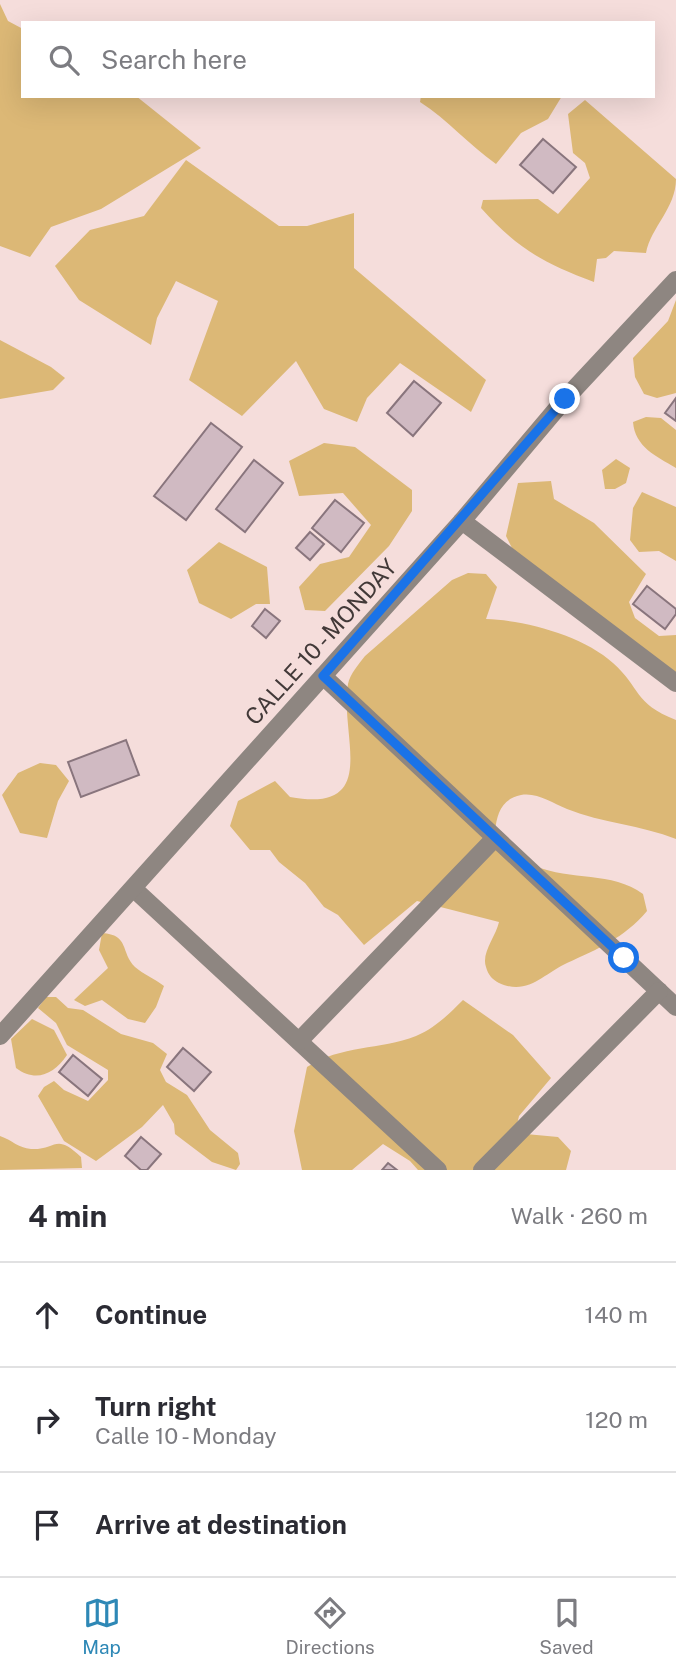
<!DOCTYPE html>
<meta charset="utf-8">
<style>
body{margin:0;font-family:"Public Sans",sans-serif;background:#f7f7f7;color:#2b2b33}
.stop{position:absolute;width:21px;height:21px;margin:-16px;border:5px solid #1a73e8;border-radius:50%;background:#fff}
.stop.end{background:#1a73e8;border-color:#fff;box-shadow:0 2px 7px #0008}
.list{margin:0;padding:0;list-style:none}
h2{display:flex;justify-content:space-between;align-items:center;height:91px;margin:0;padding:0 28px;font-size:30px}
h2 small{font-size:23px;font-weight:400;color:#7c7c81}
.list li{display:grid;grid-template-columns:46px 1fr auto;gap:21px;align-items:center;box-sizing:border-box;height:105px;padding:0 28px;border-top:2px solid #e1e1e2}
.list b{display:block;font-size:26px;white-space:nowrap}
.list p{margin:0;font-size:23px;white-space:nowrap;color:#7c7c81}
.list em{font-size:23px;font-style:normal;color:#7c7c81}
.icon{flex:none;width:38px;height:38px;fill:none;stroke:currentColor;stroke-width:2;stroke-linecap:round;stroke-linejoin:round}
.map{position:relative;flex:none;width:676px;height:1170px;overflow:hidden}
.search{position:absolute;background:#fff;box-shadow:0 7px 28px #0002;left:21px;right:21px;top:21px;height:77px;display:flex;align-items:center;gap:18px;box-sizing:border-box;padding:0 24px;border-radius:0px;color:#7c7c81;font-size:26px}
.sheet{height:406px;background:#fff}
nav{display:flex;justify-content:space-around;align-items:center;box-sizing:border-box;height:98px;border-top:2px solid #e1e1e2;background:#fff;font-size:19px;color:#7c7c81}
nav a{display:grid;justify-items:center;gap:4px}
nav .on{color:#2e88b6}
.map>svg:first-child{display:block}
</style>
<div class="map">
<svg width="676" height="1170" viewBox="0 0 676 1170">
<rect width="100%" height="100%" fill="#f5dddb"/>
<!-- green -->
<g fill="#dcb876">
<polygon points="0,4 8,21 23,29 23,96 136,96 201,148 101,209 51,227 30,257 0,246"/>
<path d="M421 96H562L548 119 521 133 496 164C469 145 448 120 420 102Z"/>
<path d="M585 100 676 179C676 208 651 227 646 253L614 251 606 258 597 259 594 282C543 263 518 249 481 208L483 200 538 199 558 214 590 178 585 163 573 153 568 114Z"/>
<polygon points="186,160 279,226 307,226 354,213 354,268 486,380 471,412 400,363 367,398 357,422 324,409 296,361 242,416 189,380 218,301 176,281 157,318 151,345 79,300 55,266 90,230 144,216"/>
<polygon points="676,300 676,393 657,398 644,394 635,377 633,358 668,321"/>
<polygon points="0,340 51,367 65,378 53,390 0,399"/>
<path d="M646 417 661 418 676 430V468C656 456 635 447 633 422Z"/>
<polygon points="324,443 355,447 412,490 412,511 389,546 325,611 305,610 299,587 320,564 349,557 371,525 343,493 299,496 289,461"/>
<polygon points="616,459 630,468 626,483 615,489 605,489 602,470"/>
<polygon points="551,481 554,499 594,523 646,574 629,602 635,618 659,636 676,635 676,676 513,550 506,536 518,483"/>
<polygon points="642,492 676,507 676,561 659,551 639,552 630,540 633,508"/>
<polygon points="219,542 267,567 270,604 256,604 231,619 199,603 187,570"/>
<path d="M468 573 486 574 497 587 486 619C525 620 584 636 613 663 641 688 633 703 676 720V839C641 825 602 823 567 809 552 803 537 792 521 795 501 799 497 814 495 831 507 842 520 860 535 866 571 881 612 871 643 894L647 911C624 938 598 949 567 963 543 974 528 996 499 983 493 980 488 975 486 967 481 953 496 936 499 922L417 901 364 945 338 915 324 907 305 883 279 862 270 850H250L230 826 238 801 275 781 290 797C382 814 339 735 348 684 350 674 359 664 365 656L452 580Z"/>
<polygon points="40,763 56,765 69,781 58,801 47,838 20,833 2,795 18,773"/>
<path d="M102 933C130 935 120 952 135 967 143 974 155 979 164 986L156 1007 145 1023 128 1019 102 1000 85 1006 74 1000 108 968 99 950Z"/>
<polygon points="46,997 56,997 68,1008 83,1010 121,1034 153,1043 167,1054 160,1070 166,1082 187,1095 210,1130 238,1153 240,1164 236,1170 212,1162 175,1134 174,1124 163,1105 142,1127 96,1161 64,1141 38,1096 44,1087 54,1081 64,1090 88,1101 108,1080 108,1070 67,1045 56,1023 38,1008"/>
<path d="M463 1000 513 1035 551 1078 519 1116 515 1133 558 1137 571 1151 566 1170H418L410 1161 383 1144 352 1170H302L294 1131 307 1067C341 1045 380 1050 416 1036 435 1028 449 1014 463 1000Z"/>
<path d="M32 1019 54 1030 67 1055C54 1074 36 1083 16 1068L11 1039Z"/>
<path d="M0 1136C12 1140 18 1148 31 1149 57 1150 55 1132 81 1157L82 1168 0 1170Z"/>
</g>
<!-- building -->
<g fill="#d0bac2" stroke="#89757d" stroke-width="2">
<polygon points="543,139 576,167 553,193 520,165"/>
<polygon points="414,381 441,403 413,436 387,413"/>
<polygon points="676,398 676,421 665,413"/>
<polygon points="211,423 242,447 186,520 154,496"/>
<polygon points="254,460 283,483 245,532 216,509"/>
<polygon points="335,500 364,523 341,552 312,528"/>
<polygon points="310,532 324,544 310,560 296,548"/>
<polygon points="647,586 676,609 676,614 665,629 633,604"/>
<polygon points="265,609 280,621 266,638 252,626"/>
<polygon points="126,740 139,775 81,797 68,762"/>
<polygon points="183,1048 211,1072 194,1091 167,1067"/>
<polygon points="73,1055 102,1079 88,1096 59,1072"/>
<polygon points="141,1137 161,1154 147,1170 141,1170 125,1156"/>
<polygon points="388,1163 397,1170 382,1170"/>
</g>
<g fill="none" stroke-linecap="round" stroke-linejoin="round">
<!-- minor -->
<g stroke="#8e8681" stroke-width="18">
<polyline points="462,521 676,683"/>
<polyline points="323,676 676,1007"/>
<polyline points="134,889 438,1170"/>
<polyline points="0,1036 462,521 565,399 676,280"/>
<polyline points="299,1041 495,838"/>
<polyline points="482,1170 659,991"/>
</g>
</g>
<g fill="none" stroke-linecap="round" stroke-linejoin="round">
<!-- route -->
<polyline stroke="#1a73e8" stroke-width="9" points="565,399 323,676 624,958"/>
</g>
<g text-anchor="middle" stroke-width="6" stroke-linejoin="round" paint-order="stroke">
<!-- street labels -->
<g font-size="23" fill="#423938" stroke="#f5dddb">
<text transform="translate(321 642) rotate(-48)" y="8">CALLE 10 - MONDAY</text>
</g>
</g>
</svg>
<div class="stop" style="left:624px;top:958px"></div>
<div class="stop end" style="left:565px;top:399px"></div>
<div class="search"><svg class="icon" aria-label="search" viewBox="0 0 24 24"><circle cx="10" cy="10" r="6"/><path d="M15 15l6 6"/></svg>Search here</div>
</div>
<section class="sheet">
<h2>4 min<small>Walk · 260 m</small></h2>
<ul class="list">
<li><svg class="icon" aria-label="ahead" viewBox="0 0 24 24"><path d="M12 20V5M6 11l6-6 6 6"/></svg><div><b>Continue</b></div><em>140 m</em></li>
<li><svg class="icon" aria-label="right" viewBox="0 0 24 24"><path d="M7 20v-9h11M14 6l5 5-5 5"/></svg><div><b>Turn right</b><p>Calle 10 - Monday</p></div><em>120 m</em></li>
<li><svg class="icon" aria-label="arrive" viewBox="0 0 24 24"><path d="M6 21V4h12l-3 4 3 4H6"/></svg><div><b>Arrive at destination</b></div></li>
</ul>
</section>
<nav>
<a class="on"><svg class="icon" aria-label="map" viewBox="0 0 24 24"><path d="M3 6l6-2 6 2 6-2v14l-6 2-6-2-6 2zM9 4v14M15 6v14"/></svg>Map</a>
<a><svg class="icon" aria-label="directions" viewBox="0 0 24 24"><path d="M12 3l9 9-9 9-9-9zM9 14v-3h6M13 9l2 2-2 2"/></svg>Directions</a>
<a><svg class="icon" aria-label="saved" viewBox="0 0 24 24"><path d="M7 4h10v16l-5-4-5 4z"/></svg>Saved</a>
</nav>
